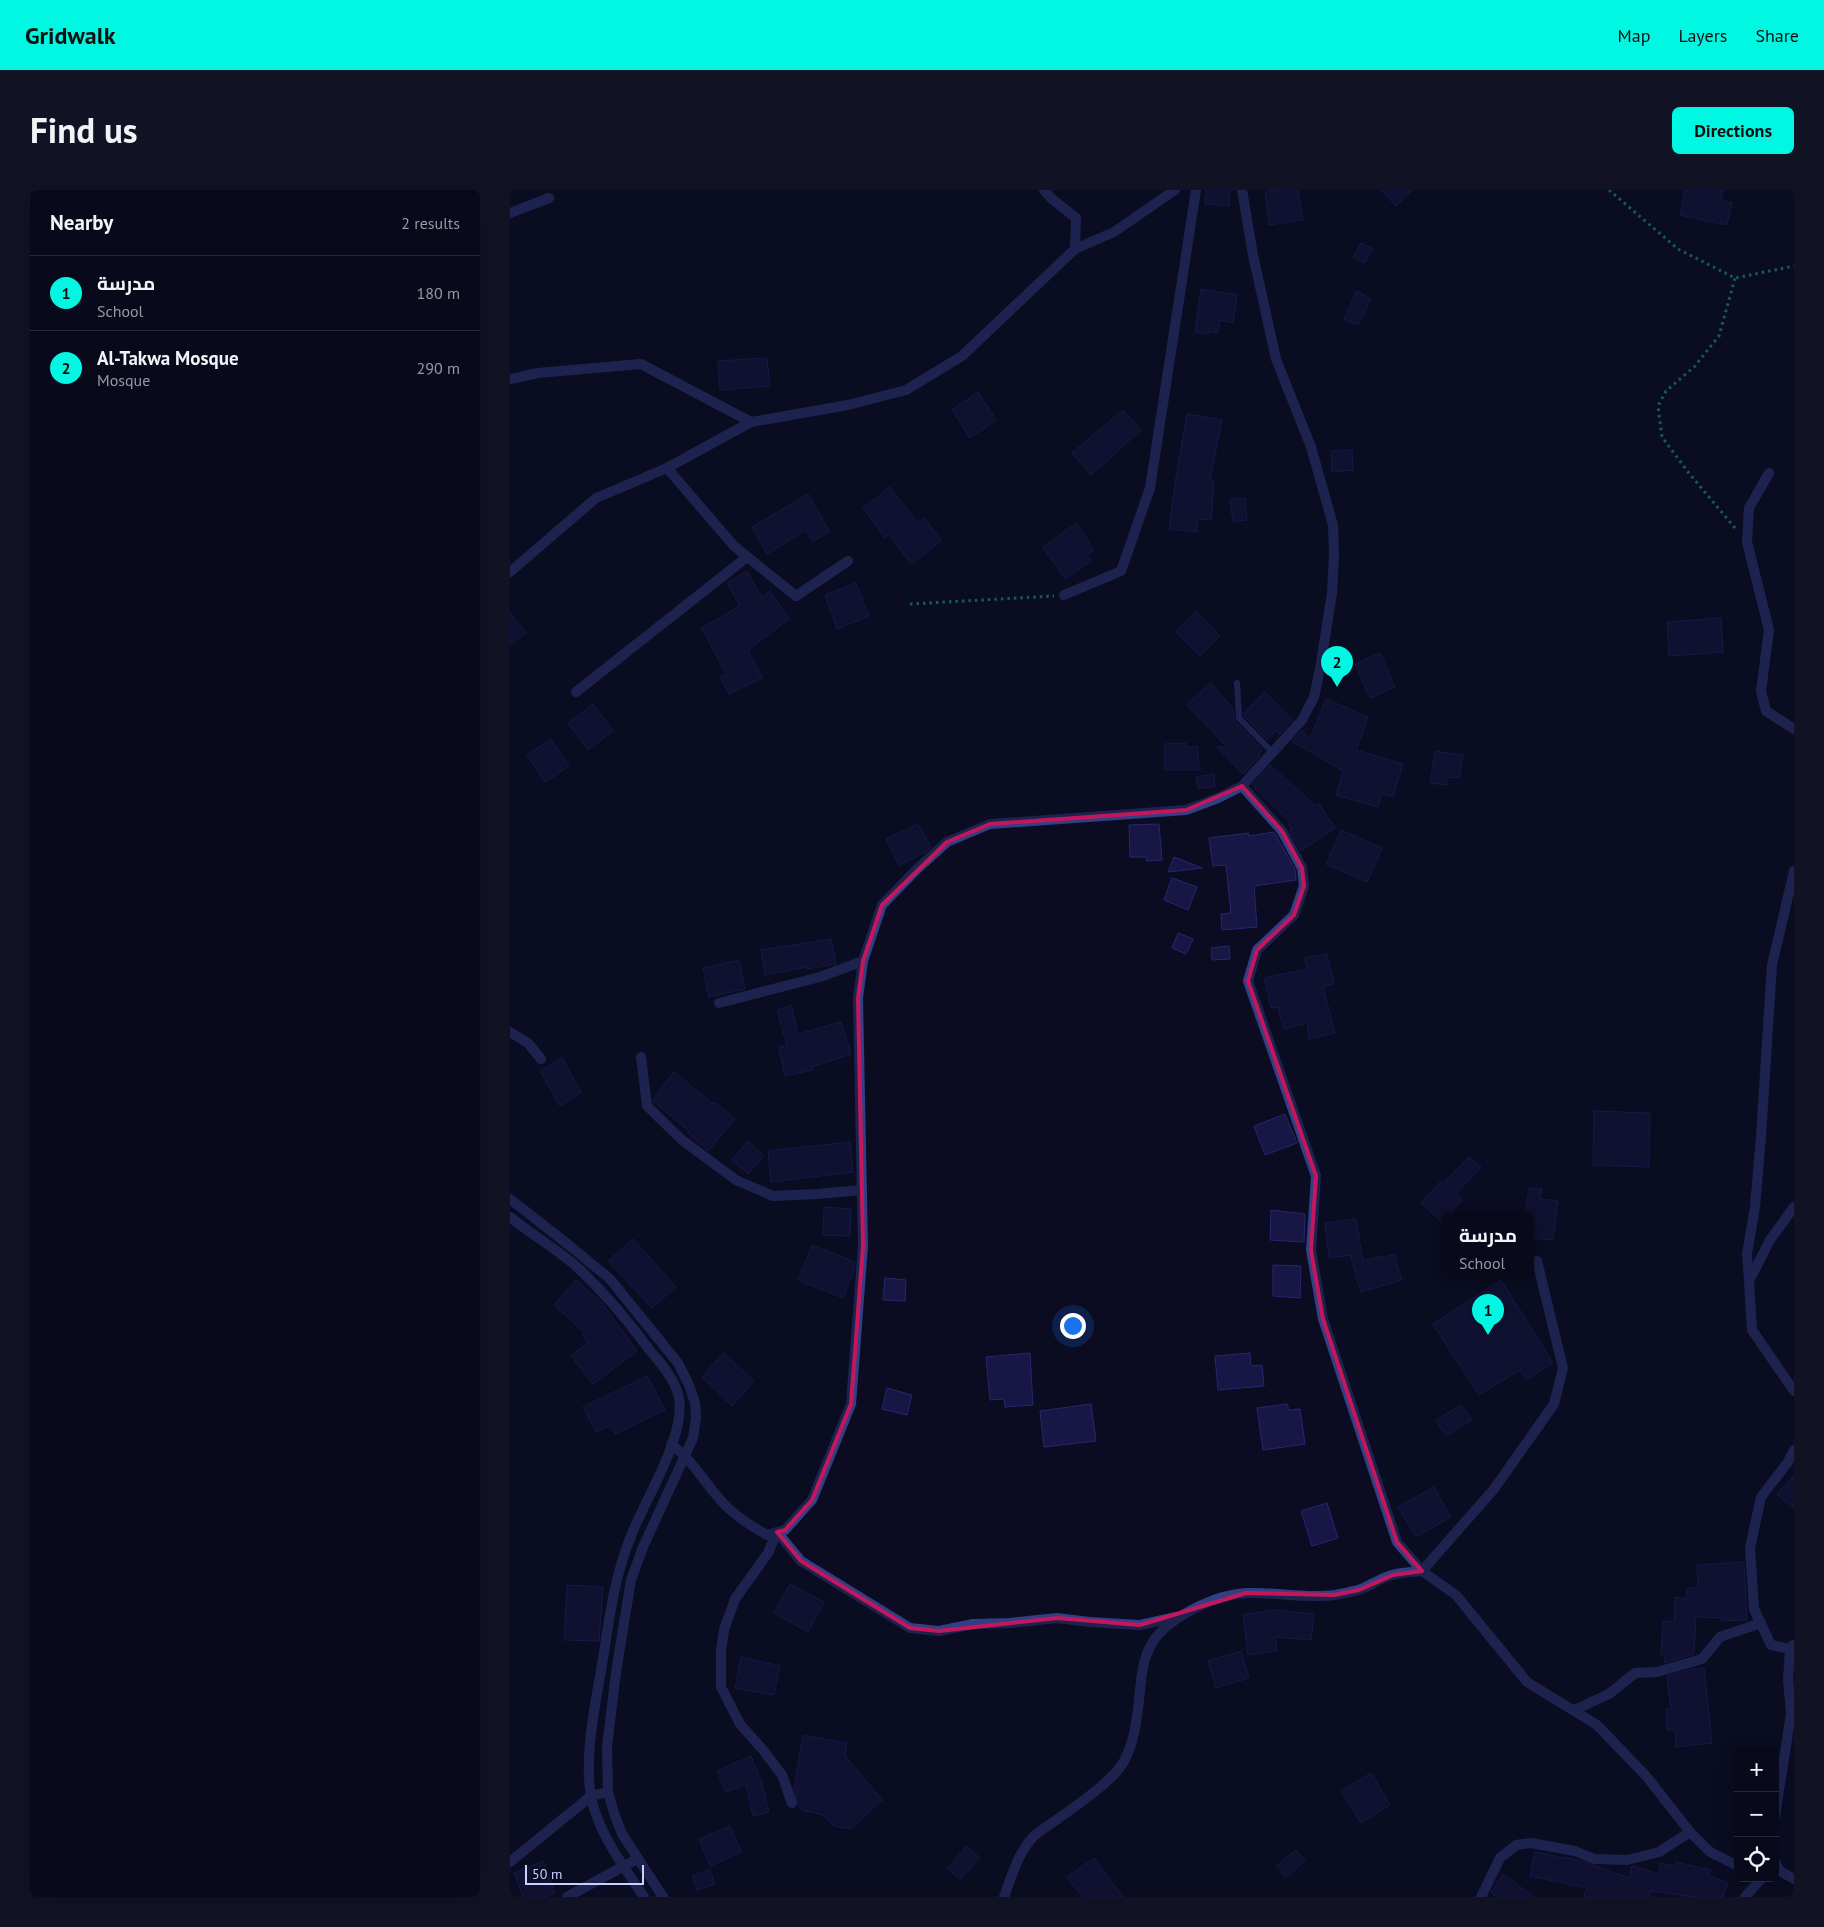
<!DOCTYPE html>
<meta charset="utf-8">
<style>
body{margin:0;font-family:"PT Sans",Cairo,sans-serif;background:#111223;color:#f1f3f6}
.controls{position:absolute;right:15px;bottom:15px;display:grid;overflow:hidden;border-radius:8px;box-shadow:0 5px 20px #0002}
.controls button{width:45px;height:45px;display:grid;place-items:center;padding:0;border:0;border-bottom:1px solid #292a39;background:#08091a;color:#f1f3f6;font:25px sans-serif}
.scale{position:absolute;left:15px;bottom:12px;width:119px;box-sizing:border-box;padding-left:5px;border:2px solid #ccd0ff;border-top:0;font-size:14px;line-height:18px;white-space:nowrap;color:#ccd0ff;-webkit-text-stroke:4px #0b0c22;paint-order:stroke}
.you{position:absolute;left:562px;top:1135px;width:18px;height:18px;margin:-12px;border:4px solid #fff;border-radius:50%;background:#1a73e8;box-shadow:0 0 0 8px #1a73e833}
.badge{display:grid;place-items:center;width:32px;height:32px;border-radius:50%;background:#00f7e2;color:#111;font-size:16px;font-weight:700}
.pin{position:absolute;translate:-50% -41px;filter:drop-shadow(0 1px 2px #0008)}
.pin::after{content:'';position:absolute;top:26px;width:18px;height:15px;background:inherit;clip-path:polygon(0 0,100% 0,50% 100%)}
.popup{position:absolute;left:932px;top:1022px;width:92px;height:65px;box-sizing:border-box;display:grid;place-content:center;border-radius:8px;background:#08091a;filter:drop-shadow(0 1px 4px #0005);font-size:16px;white-space:nowrap;color:#989aa2}
.popup b{font-size:19px;color:#f1f3f6}
.popup::after{content:'';position:absolute;left:50%;top:100%;margin-left:-10px;border:10px solid transparent;border-top-color:#08091a}
.list{margin:0;padding:0;list-style:none}
h2{display:flex;justify-content:space-between;align-items:center;height:65px;margin:0;padding:0 20px;font-size:21px}
h2 small{font-size:16px;font-weight:400;color:#989aa2}
.list li{display:grid;grid-template-columns:32px 1fr auto;gap:15px;align-items:center;box-sizing:border-box;height:75px;padding:0 20px;border-top:1px solid #292a39}
.list b{display:block;font-size:19px;white-space:nowrap}
.list p{margin:0;font-size:16px;white-space:nowrap;color:#989aa2}
.list em{font-size:16px;font-style:normal;color:#989aa2}
.icon{flex:none;width:28px;height:28px;fill:none;stroke:currentColor;stroke-width:2;stroke-linecap:round;stroke-linejoin:round}
.map{position:relative;flex:none;width:1284px;height:1707px;overflow:hidden;border-radius:8px}
header{display:flex;align-items:center;gap:30px;box-sizing:border-box;height:70px;padding:0 25px;background:#00f7e2;color:#111}
header strong{font-size:24px}
nav{display:flex;gap:28px;margin-inline-start:auto;font-size:18px}
.intro{display:flex;align-items:center;justify-content:space-between;box-sizing:border-box;height:120px;padding:0 30px}
h1{margin:0;font-size:35px}
.button{padding:12px 22px;border-radius:8px;background:#00f7e2;color:#111;font-size:18px;font-weight:700}
main{display:flex;gap:30px;padding:0 30px}
aside{flex:1;background:#08091a;border-radius:8px;box-shadow:0 5px 20px #0002}
.map>svg:first-child{display:block}
</style>
<header>
<strong>Gridwalk</strong>
<nav><a>Map</a><a>Layers</a><a>Share</a></nav>
</header>
<div class="intro"><h1>Find us</h1><a class="button">Directions</a></div>
<main>
<aside>
<h2>Nearby<small>2 results</small></h2>
<ul class="list">
<li><span class="badge">1</span><div><b>مدرسة</b><p>School</p></div><em>180 m</em></li>
<li><span class="badge">2</span><div><b>Al-Takwa Mosque</b><p>Mosque</p></div><em>290 m</em></li>
</ul>
</aside>
<div class="map">
<svg width="1284" height="1707" viewBox="0 0 1284 1707">
<rect width="100%" height="100%" fill="#0b0c22"/>
<!-- building -->
<g fill="#171644" stroke="#272672">
<polygon points="696,0 720,0 719,16 695,14"/>
<polygon points="765,0 788,0 793,30 759,35 755,2"/>
<polygon points="871,0 902,0 886,16"/>
<polygon points="1175,0 1213,0 1211,10 1222,13 1217,35 1170,25"/>
<polygon points="851,53 863,59 854,73 843,67"/>
<polygon points="691,99 727,105 723,133 710,130 708,143 698,141 699,144 685,142"/>
<polygon points="847,101 861,109 848,135 834,129"/>
<polygon points="257,168 260,196 210,200 208,171"/>
<polygon points="468,202 486,230 460,248 442,220"/>
<polygon points="613,220 631,240 581,285 562,263"/>
<polygon points="677,224 712,230 700,290 704,291 701,330 688,329 687,342 659,339 666,287"/>
<polygon points="842,260 843,280 822,282 821,261"/>
<polygon points="380,297 408,333 415,328 431,351 401,374 379,344 375,348 353,318"/>
<polygon points="298,304 320,342 303,351 296,340 257,364 242,337"/>
<polygon points="735,308 737,330 723,332 720,310"/>
<polygon points="566,333 584,360 577,364 581,371 555,389 533,357"/>
<polygon points="237,381 252,408 260,401 279,429 238,460 252,488 219,504 210,487 216,484 192,438 230,416 217,393"/>
<polygon points="346,393 359,426 327,439 315,405"/>
<polygon points="686,421 710,446 690,466 666,442"/>
<polygon points="0,423 16,443 0,455"/>
<polygon points="1211,428 1213,462 1159,466 1157,432"/>
<polygon points="870,463 885,497 860,508 845,474"/>
<polygon points="700,493 723,518 725,531 753,560 748,564 750,566 733,584 707,557 717,557 677,515"/>
<polygon points="755,502 782,530 770,544 766,541 757,550 734,526 734,523"/>
<polygon points="816,509 858,527 846,560 893,574 883,607 872,604 868,617 826,605 833,581 782,551 792,540 800,549"/>
<polygon points="83,514 103,541 78,560 58,533"/>
<polygon points="41,549 59,576 35,592 17,565"/>
<polygon points="676,553 676,557 688,557 689,580 655,580 654,554"/>
<polygon points="925,561 953,565 949,588 937,587 936,595 920,593"/>
<polygon points="760,575 806,616 809,614 825,638 791,661 779,640 782,640 778,634 781,632 745,599 746,598 743,594"/>
<polygon points="704,584 705,596 688,599 686,587"/>
<polygon points="408,634 421,657 416,662 389,675 376,649"/>
<polygon points="649,634 652,670 637,671 636,667 620,667 619,635"/>
<polygon points="831,640 872,658 857,692 816,674"/>
<polygon points="764,642 785,679 786,690 744,696 747,737 712,740 711,724 721,723 716,675 703,676 699,648 739,643 739,646"/>
<polygon points="664,667 692,678 658,682"/>
<polygon points="662,688 687,697 678,720 654,710"/>
<polygon points="668,743 683,749 676,764 662,758"/>
<polygon points="321,749 326,774 297,779 297,777 255,785 251,760"/>
<polygon points="719,756 720,769 702,770 701,758"/>
<polygon points="817,764 824,794 813,797 825,843 799,849 797,833 774,839 768,817 761,818 754,788 797,779 794,768"/>
<polygon points="229,770 235,799 199,807 193,778"/>
<polygon points="281,815 288,844 331,832 341,864 302,877 302,880 275,886 269,857 277,856 267,820"/>
<polygon points="52,868 71,902 50,916 30,881"/>
<polygon points="164,882 203,914 205,912 225,929 198,961 178,943 179,941 143,911 143,909"/>
<polygon points="1084,921 1140,923 1139,977 1083,975"/>
<polygon points="775,924 787,953 755,965 744,936"/>
<polygon points="238,951 254,966 238,984 222,970"/>
<polygon points="340,952 343,982 261,992 258,961"/>
<polygon points="959,967 971,977 946,1004 952,1010 937,1026 936,1026 932,1032 911,1013 931,991 933,993"/>
<polygon points="1019,998 1032,999 1030,1009 1048,1011 1043,1050 1020,1048 1020,1026 1015,1026"/>
<polygon points="314,1017 341,1019 340,1046 313,1045"/>
<polygon points="761,1020 795,1024 794,1052 760,1050"/>
<polygon points="846,1029 853,1071 871,1066 871,1068 884,1064 892,1090 851,1102 840,1065 819,1068 815,1033"/>
<polygon points="123,1049 166,1097 142,1118 98,1071"/>
<polygon points="302,1055 345,1072 344,1079 333,1108 288,1090"/>
<polygon points="763,1075 791,1076 790,1108 763,1106"/>
<polygon points="375,1088 396,1090 395,1111 373,1110"/>
<polygon points="66,1090 92,1113 127,1161 83,1194 61,1166 78,1152 72,1145 75,1143 44,1115"/>
<polygon points="991,1090 1043,1173 1016,1190 1010,1180 969,1205 923,1134"/>
<polygon points="213,1163 244,1191 222,1216 192,1187"/>
<polygon points="520,1163 523,1215 495,1217 494,1209 480,1210 476,1167"/>
<polygon points="740,1163 741,1176 752,1175 754,1196 708,1200 705,1166"/>
<polygon points="137,1186 155,1220 105,1244 101,1235 86,1242 73,1217"/>
<polygon points="377,1198 402,1205 397,1225 372,1219"/>
<polygon points="581,1214 586,1251 534,1257 530,1221"/>
<polygon points="777,1214 779,1220 790,1219 795,1254 753,1260 747,1218"/>
<polygon points="951,1215 962,1230 936,1246 926,1230"/>
<polygon points="1284,1285 1284,1319 1267,1304"/>
<polygon points="924,1297 941,1327 906,1347 888,1317"/>
<polygon points="817,1313 828,1348 802,1356 791,1321"/>
<polygon points="1234,1372 1237,1430 1212,1431 1212,1428 1186,1427 1184,1464 1155,1473 1154,1464 1151,1464 1153,1431 1164,1432 1165,1407 1176,1409 1178,1398 1188,1398 1187,1375"/>
<polygon points="280,1394 314,1412 298,1442 264,1423"/>
<polygon points="57,1395 93,1397 89,1451 54,1450"/>
<polygon points="764,1420 804,1424 801,1450 765,1447 767,1461 738,1465 733,1425"/>
<polygon points="731,1461 739,1488 706,1498 698,1471"/>
<polygon points="231,1467 270,1476 264,1505 225,1498"/>
<polygon points="1194,1478 1202,1553 1166,1557 1165,1539 1157,1540 1156,1519 1161,1519 1157,1486 1183,1479"/>
<polygon points="293,1545 337,1553 335,1566 372,1610 341,1639 324,1636 313,1625 292,1620 288,1615 284,1599"/>
<polygon points="241,1566 251,1591 259,1622 243,1626 236,1594 216,1602 207,1581"/>
<polygon points="861,1583 880,1615 851,1633 831,1601"/>
<polygon points="220,1636 231,1662 200,1676 189,1649"/>
<polygon points="457,1656 470,1668 450,1689 437,1678"/>
<polygon points="786,1660 795,1671 776,1687 766,1676"/>
<polygon points="1025,1662 1072,1671 1119,1688 1122,1676 1149,1684 1151,1673 1165,1676 1166,1672 1201,1680 1198,1685 1218,1693 1213,1707 1183,1707 1141,1701 1139,1707 1074,1707 1077,1698 1020,1686"/>
<polygon points="584,1668 613,1707 573,1707 557,1687"/>
<polygon points="33,1671 45,1703 35,1707 13,1707 4,1683"/>
<polygon points="200,1679 205,1694 187,1700 182,1686"/>
<polygon points="993,1684 1024,1707 987,1707 981,1703"/>
</g>
<g fill="none" stroke-linecap="round" stroke-linejoin="round">
<!-- path -->
<g stroke="#24bb96" stroke-width="3" stroke-dasharray="2.5 4" stroke-linecap="butt">
<polyline points="1099,0 1168,59 1225,88 1284,76"/>
<polyline points="1225,338 1178,282 1152,247 1148,216 1156,201 1184,177 1209,146 1225,88"/>
<polyline points="400,414 544,406"/>
</g>
<!-- service -->
<polyline stroke="#333f84" stroke-width="6" points="727,493 729,528 762,562"/>
<!-- minor -->
<g stroke="#333f84" stroke-width="10">
<polyline points="534,0 541,8 566,28 565,59"/>
<polyline points="0,23 39,8"/>
<polyline points="0,189 28,183 131,174 241,232 338,215 396,200 452,166 565,59 604,42 665,0"/>
<polyline points="157,278 224,356 286,406 338,371"/>
<polyline points="1259,283 1239,318 1237,352 1259,440 1251,501 1256,521 1284,539"/>
<polyline points="0,382 86,308 157,278 241,232"/>
<polyline points="554,405 611,381 640,298 686,0"/>
<polyline points="66,502 237,367"/>
<polyline points="209,813 310,787 353,771"/>
<polyline points="0,842 18,853 31,869"/>
<polyline points="131,867 137,916 172,950 226,990 263,1006 307,1004 352,1000"/>
<polyline points="1284,1017 1260,1050 1239,1091 1242,1140 1284,1201"/>
<polyline points="1239,1091 1237,1064 1245,1017 1251,946 1262,775 1284,681"/>
<polyline points="1280,1459 1261,1455 1244,1419 1240,1358 1251,1307 1278,1272 1284,1260"/>
<polyline points="1064,1520 1099,1504 1125,1483 1147,1482 1192,1469 1210,1447 1251,1433"/>
<polyline points="282,1613 272,1585 253,1560 230,1534 211,1497 211,1461 214,1440 225,1409 258,1363 267,1342 291,1371 400,1438 429,1441 463,1434 500,1433 547,1428 580,1432 630,1435 666,1427"/>
<polyline points="1265,1626 1281,1524 1278,1490 1280,1459 1283,1455"/>
<polyline points="0,1672 81,1606 98,1602"/>
<polyline points="1265,1672 1270,1681"/>
<polyline points="57,1707 127,1669"/>
<path d="M494 1707C502 1685 508 1662 525 1645 549 1627 598 1597 613 1573 621 1559 625 1543 627 1526 631 1504 629 1480 639 1459 652 1429 706 1404 738 1403 767 1402 795 1409 825 1405 833 1403 843 1402 851 1399 861 1395 871 1388 882 1385 891 1382 903 1382 912 1381L984 1299 1044 1214 1053 1178 1027 1071"/>
<polyline points="971,1707 990,1668 1006,1655 1021,1653 1065,1661 1084,1669 1117,1670 1149,1662 1180,1642"/>
<polyline points="1235,1707 1252,1688"/>
</g>
<!-- tertiary -->
<g stroke="#333f84" stroke-width="10">
<polyline points="732,596 772,641 792,678 794,696 784,725 747,760 738,791 806,986 801,1060 813,1129 887,1352 912,1381 946,1405 1017,1492 1087,1535 1137,1587 1180,1642 1200,1662 1228,1676"/>
<polyline points="0,1009 60,1056 100,1089 168,1173 179,1195 185,1213 186,1228 183,1248 133,1357 121,1390 106,1482 97,1557 98,1602 104,1623 112,1644 153,1707"/>
<path d="M0 1027C21 1044 45 1058 66 1076 93 1101 116 1128 138 1158 149 1172 163 1186 168 1204 179 1242 135 1309 121 1346 104 1387 99 1431 92 1475 85 1515 72 1576 83 1615 92 1648 115 1678 134 1707"/>
<path d="M161 1254C186 1273 197 1298 218 1318 230 1329 243 1337 257 1345L275 1340 302 1310 341 1214 353 1056 348 808 353 771 372 715 407 679 437 652 480 634 676 620 708 608 732 596 792 530 804 507 810 479 822 403 824 366 823 335 801 257 766 169 743 65 732 0"/>
<polyline points="1265,1682 1270,1681 1284,1689"/>
</g>
</g>
<!-- marked area -->
<path d="M0 0H1284V1707H0ZM732 596 772 641 792 678 794 696 784 725 747 760 738 791 806 986 801 1060 813 1129 887 1352 912 1381 883 1385 849 1400 824 1405 736 1403 630 1435 547 1428 429 1441 400 1438 291 1371 267 1342 275 1340 302 1310 341 1214 353 1056 348 808 353 771 372 715 437 652 480 634 676 620Z" fill="#0b0c22" fill-opacity=".55" fill-rule="evenodd"/>
<path fill="none" stroke="#c2185b" stroke-width="4" stroke-linejoin="round" d="M732 596 772 641 792 678 794 696 784 725 747 760 738 791 806 986 801 1060 813 1129 887 1352 912 1381 883 1385 849 1400 824 1405 736 1403 630 1435 547 1428 429 1441 400 1438 291 1371 267 1342 275 1340 302 1310 341 1214 353 1056 348 808 353 771 372 715 437 652 480 634 676 620Z"/>
</svg>
<div class="controls">
<button>+</button>
<button>−</button>
<button><svg class="icon" aria-label="locate" viewBox="0 0 24 24"><circle cx="12" cy="12" r="6"/><path d="M12 2v4M12 18v4M2 12h4M18 12h4"/></svg></button>
</div>
<div class="scale">50 m</div>
<div class="you"></div>
<div class="pin badge" style="left:978px;top:1145px">1</div>
<div class="popup"><b>مدرسة</b>School</div>
<div class="pin badge" style="left:827px;top:497px">2</div>
</div>
</main>
